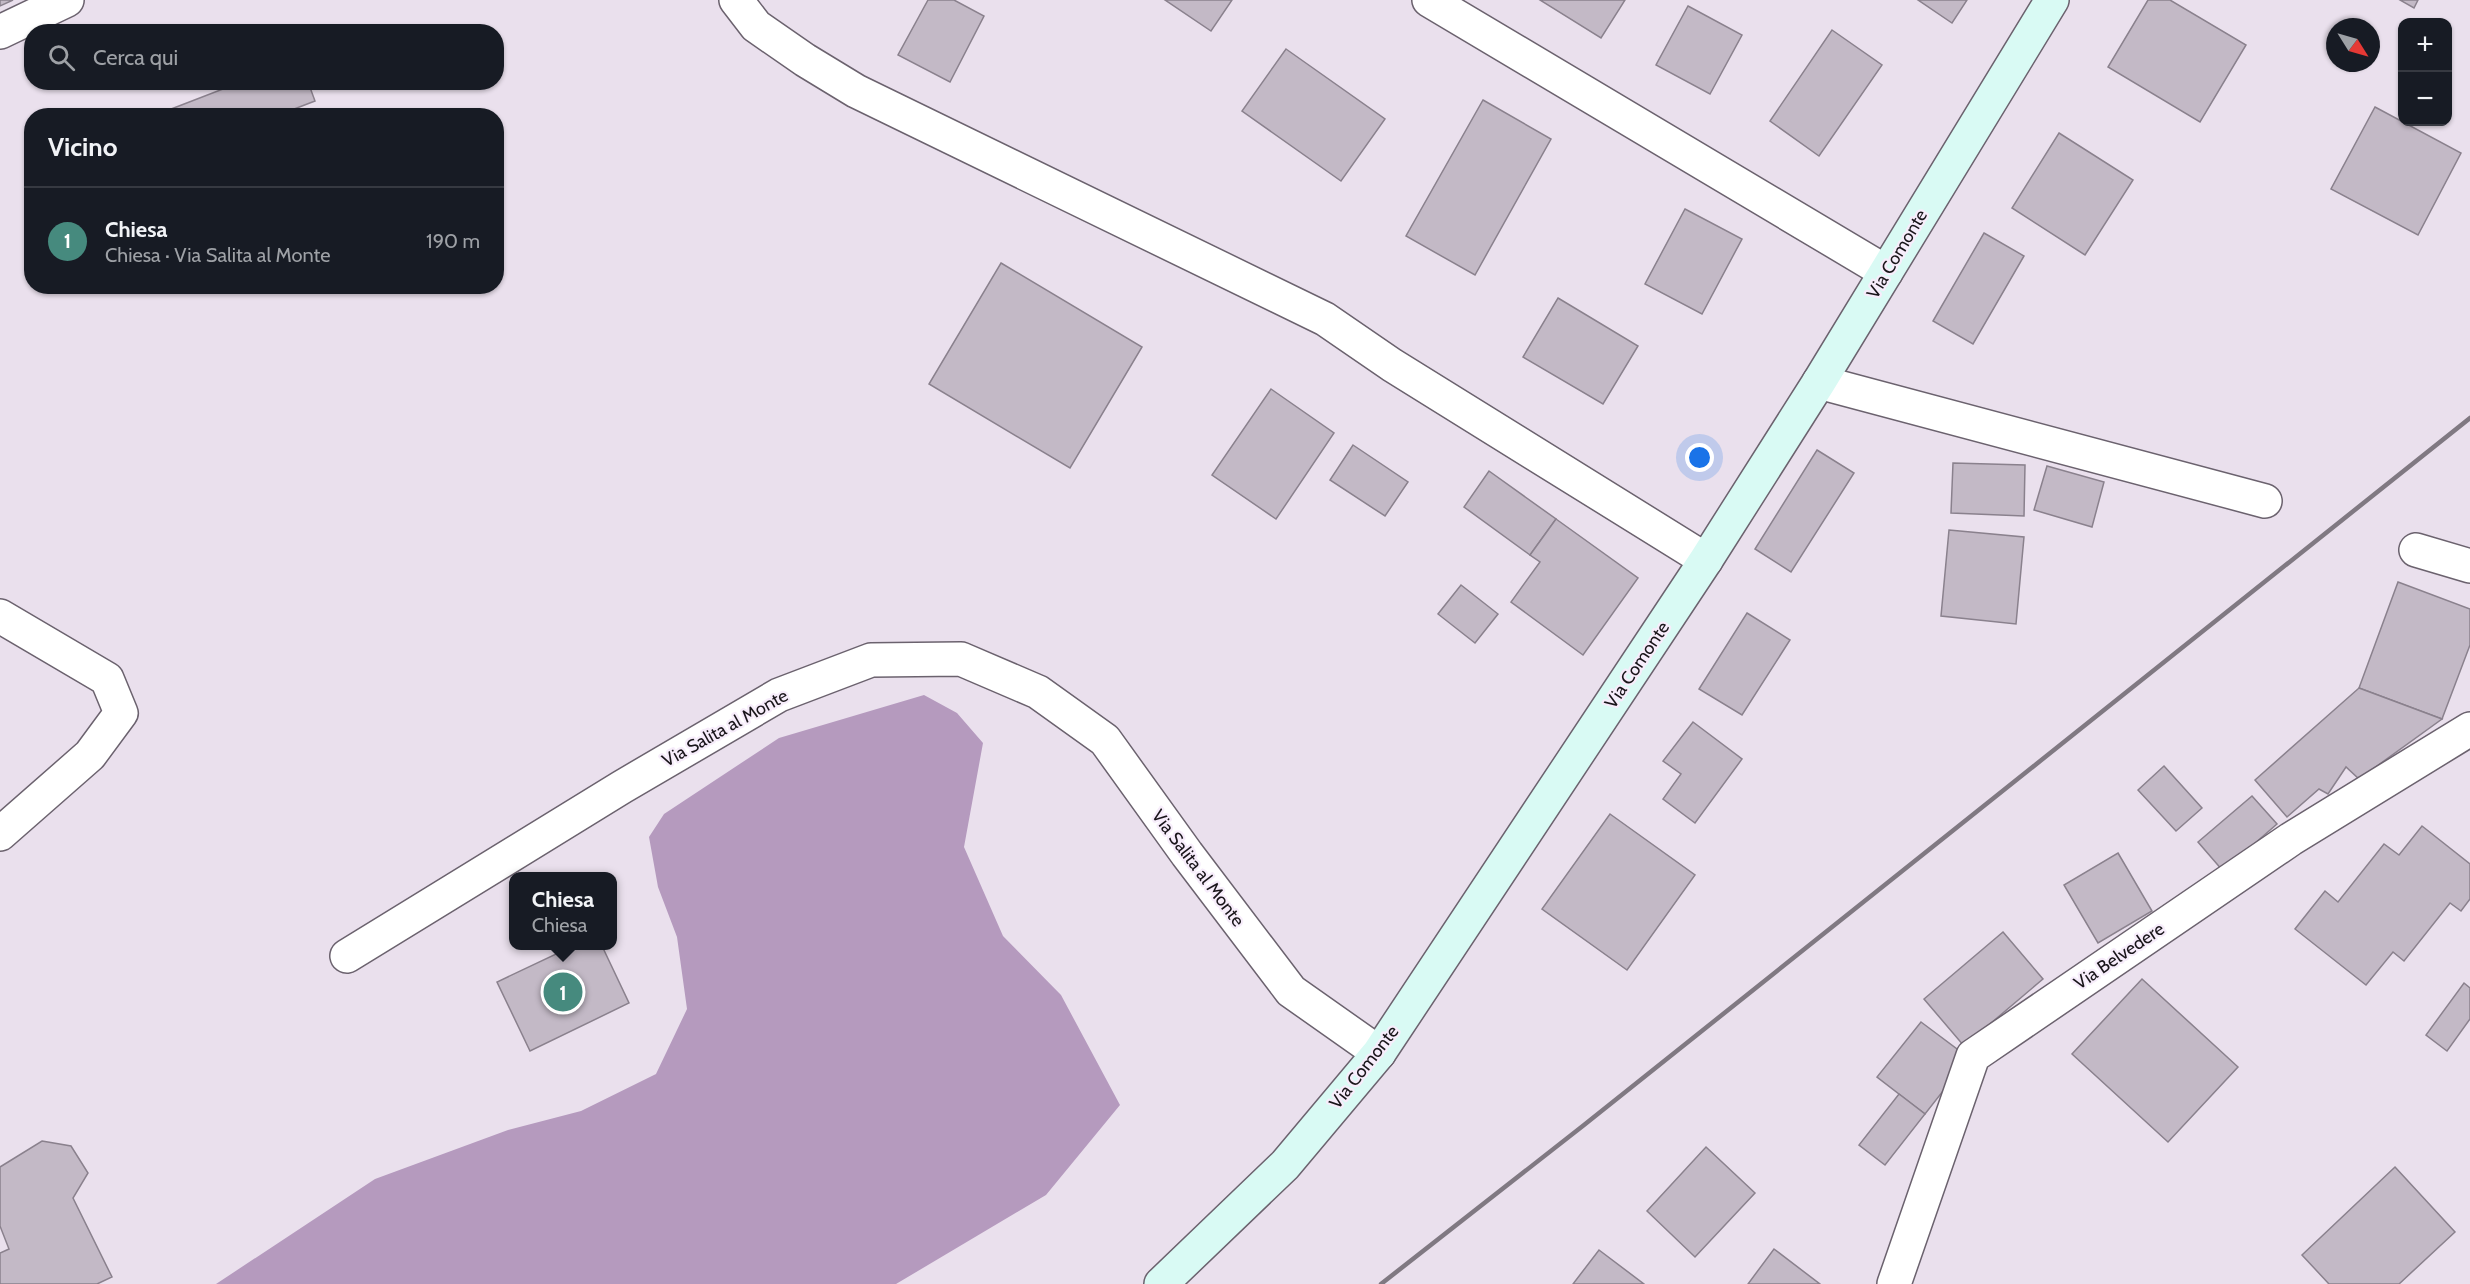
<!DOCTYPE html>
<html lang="it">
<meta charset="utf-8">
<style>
body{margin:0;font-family:Cabin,sans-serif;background:#242831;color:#f1f3f6}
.controls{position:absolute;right:18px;top:18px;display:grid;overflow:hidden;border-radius:12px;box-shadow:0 2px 4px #0004}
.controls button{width:54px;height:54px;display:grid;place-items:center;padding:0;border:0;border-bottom:2px solid #363941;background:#171b24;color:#f1f3f6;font:30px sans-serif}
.compass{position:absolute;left:2326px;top:18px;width:54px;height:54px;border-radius:50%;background:#171b24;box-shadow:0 2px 4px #0004;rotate:127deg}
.you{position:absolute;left:1700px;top:458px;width:21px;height:21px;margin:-15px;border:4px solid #fff;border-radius:50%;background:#1a73e8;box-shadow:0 0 0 9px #1a73e833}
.badge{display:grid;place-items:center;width:39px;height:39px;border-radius:50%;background:#468a7e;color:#fff;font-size:20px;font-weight:700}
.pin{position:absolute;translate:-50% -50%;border:3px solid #fff;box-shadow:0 2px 6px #0006}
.popup{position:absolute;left:509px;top:872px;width:108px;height:78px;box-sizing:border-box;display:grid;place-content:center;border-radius:12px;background:#171b24;filter:drop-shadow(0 2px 4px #0005);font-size:20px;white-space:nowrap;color:#9ea1a6}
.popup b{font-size:22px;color:#f1f3f6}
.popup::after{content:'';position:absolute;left:50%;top:100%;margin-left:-12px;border:12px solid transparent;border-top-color:#171b24}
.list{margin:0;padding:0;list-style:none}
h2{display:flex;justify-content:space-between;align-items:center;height:78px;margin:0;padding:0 24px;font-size:26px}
h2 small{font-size:20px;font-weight:400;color:#9ea1a6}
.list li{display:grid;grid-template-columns:39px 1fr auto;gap:18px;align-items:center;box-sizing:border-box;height:108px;padding:0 24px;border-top:2px solid #363941}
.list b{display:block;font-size:22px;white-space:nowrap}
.list p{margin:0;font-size:20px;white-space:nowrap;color:#9ea1a6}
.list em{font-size:20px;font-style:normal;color:#9ea1a6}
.icon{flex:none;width:33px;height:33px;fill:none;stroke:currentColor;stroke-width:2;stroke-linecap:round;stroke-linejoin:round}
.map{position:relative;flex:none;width:2470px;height:1284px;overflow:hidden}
.search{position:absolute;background:#171b24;box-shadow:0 2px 4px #0004;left:24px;top:24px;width:480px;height:66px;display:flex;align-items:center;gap:15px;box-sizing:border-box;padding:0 21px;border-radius:24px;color:#9ea1a6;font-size:22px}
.panel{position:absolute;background:#171b24;box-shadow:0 2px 4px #0004;left:24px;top:108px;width:480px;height:186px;border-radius:24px}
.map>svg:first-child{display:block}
</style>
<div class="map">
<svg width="2470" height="1284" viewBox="0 0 2470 1284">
<rect width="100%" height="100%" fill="#eae0ed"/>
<!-- forest -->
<polygon fill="#b59abe" points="924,695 957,713 983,743 964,847 1003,936 1061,995 1120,1105 1046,1195 896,1284 216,1284 375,1179 508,1130 581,1111 656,1074 687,1009 677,937 658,887 649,837 664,814 779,738"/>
<!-- building -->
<g fill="#c3b9c6" stroke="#8a818d" stroke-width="1.5">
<polygon points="0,0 13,0 0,6"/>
<polygon points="928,0 954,0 984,16 950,82 898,55"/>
<polygon points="1165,0 1232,0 1211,31"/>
<polygon points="1540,0 1625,0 1601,38"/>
<polygon points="1918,0 1967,0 1952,23"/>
<polygon points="2148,0 2170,0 2246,45 2200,122 2108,67"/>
<polygon points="2400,0 2418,0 2414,8"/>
<polygon points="1688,6 1742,35 1710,94 1656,65"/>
<polygon points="1832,30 1882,65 1819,156 1770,121"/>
<polygon points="1286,49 1385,119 1341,181 1242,111"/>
<polygon points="241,82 308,82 315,101 276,116 153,116"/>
<polygon points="1483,100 1551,139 1475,275 1406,236"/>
<polygon points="2375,107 2461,153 2418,235 2331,189"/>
<polygon points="2059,133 2133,180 2085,255 2012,208"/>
<polygon points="1685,209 1742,239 1702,314 1645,284"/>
<polygon points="1984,233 2024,256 1973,344 1933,321"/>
<polygon points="1001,263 1142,347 1070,468 929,384"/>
<polygon points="1558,298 1638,346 1603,404 1523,357"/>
<polygon points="1271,389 1334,433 1276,519 1212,475"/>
<polygon points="1353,445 1408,482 1385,516 1330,480"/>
<polygon points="1817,450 1854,473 1791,572 1755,549"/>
<polygon points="1953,463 2025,465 2024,516 1951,513"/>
<polygon points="2047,466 2104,482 2092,527 2034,510"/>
<polygon points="1489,471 1556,519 1530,555 1464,507"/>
<polygon points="1556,519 1638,578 1583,655 1511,602 1540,562 1530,555"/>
<polygon points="1949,530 2024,537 2016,624 1941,616"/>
<polygon points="2398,582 2470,609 2470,645 2442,719 2359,688"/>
<polygon points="1461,585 1498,614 1475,643 1438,614"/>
<polygon points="1747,613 1790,640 1742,715 1699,689"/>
<polygon points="2359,688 2442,719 2359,779 2346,767 2328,794 2319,789 2287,817 2255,780"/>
<polygon points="1693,722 1742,759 1695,823 1663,799 1681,774 1663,761"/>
<polygon points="2164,766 2202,808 2176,831 2138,790"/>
<polygon points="2252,796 2277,824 2223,871 2198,842"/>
<polygon points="1610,814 1695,875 1627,970 1542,909"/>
<polygon points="2422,826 2470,864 2470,899 2461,911 2450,903 2404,961 2393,952 2366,985 2295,929 2325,891 2338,902 2384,844 2399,855"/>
<polygon points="2118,853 2152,911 2098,943 2064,885"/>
<polygon points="2003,932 2043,979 1964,1046 1924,999"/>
<polygon points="573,946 602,946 629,1003 530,1051 497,982"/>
<polygon points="2142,979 2238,1067 2168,1142 2072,1054"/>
<polygon points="2464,983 2470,988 2470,1019 2447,1051 2426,1035"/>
<polygon points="1921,1022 1969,1058 1925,1114 1877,1077"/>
<polygon points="1899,1094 1925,1114 1885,1165 1859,1145"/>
<polygon points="42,1141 71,1146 88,1173 73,1198 112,1277 97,1284 0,1284 0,1253 9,1249 0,1226 0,1167"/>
<polygon points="1706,1147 1755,1193 1695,1257 1647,1211"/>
<polygon points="2395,1167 2455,1232 2399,1284 2329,1284 2302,1255"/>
<polygon points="1774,1249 1820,1284 1748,1284"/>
<polygon points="1599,1250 1644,1284 1573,1284"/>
</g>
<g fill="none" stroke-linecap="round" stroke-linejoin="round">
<!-- street casing -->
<g stroke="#6b626e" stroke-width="36">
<g id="street">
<polyline points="736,0 756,26 805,60 856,91 1325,319 1392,365 1706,560"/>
<polyline points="1429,0 1886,272"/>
<polyline points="0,32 67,0"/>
<polyline points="1819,382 2265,501"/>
<polyline points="2416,550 2470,566"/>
<polyline points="0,616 107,679 121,713 90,755 0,834"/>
<polyline points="347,956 622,787 779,695 871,660 961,659 1038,692 1105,740 1187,854 1291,991 1379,1053"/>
<polyline points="1894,1284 1973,1056 2291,839 2470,729"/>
</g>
</g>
<!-- secondary casing -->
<g stroke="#6b626e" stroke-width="36">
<polyline id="secondary" points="1161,1284 1285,1165 1379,1053 1706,560 1819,382 2052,0"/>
</g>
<!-- street -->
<use href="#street" stroke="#fff" stroke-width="33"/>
<!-- secondary -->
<use href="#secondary" stroke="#d9faf4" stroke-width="33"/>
<!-- rail -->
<polyline stroke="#807982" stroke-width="4.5" points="1381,1284 1584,1125 2470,418"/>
</g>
<g text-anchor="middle" stroke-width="4.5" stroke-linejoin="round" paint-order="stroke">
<!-- street labels -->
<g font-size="18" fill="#19151a" stroke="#f7edfb">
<text transform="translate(1897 254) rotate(-59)" y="6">Via Comonte</text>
<text transform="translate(1637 665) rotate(-56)" y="6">Via Comonte</text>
<text transform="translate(725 728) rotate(-29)" y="6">Via Salita al Monte</text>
<text transform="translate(1198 868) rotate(53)" y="6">Via Salita al Monte</text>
<text transform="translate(2119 956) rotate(-34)" y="6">Via Belvedere</text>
<text transform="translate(1364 1067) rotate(-52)" y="6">Via Comonte</text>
</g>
</g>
</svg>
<div class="controls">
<button>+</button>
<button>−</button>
</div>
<svg class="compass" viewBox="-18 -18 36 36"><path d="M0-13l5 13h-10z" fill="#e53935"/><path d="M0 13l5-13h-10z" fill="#9ea1a6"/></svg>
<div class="you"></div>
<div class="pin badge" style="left:563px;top:992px">1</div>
<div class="popup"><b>Chiesa</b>Chiesa</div>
<div class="search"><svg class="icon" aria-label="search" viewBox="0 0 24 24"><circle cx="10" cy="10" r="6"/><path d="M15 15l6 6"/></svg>Cerca qui</div>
<section class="panel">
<h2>Vicino<small></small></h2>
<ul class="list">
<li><span class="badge">1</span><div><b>Chiesa</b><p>Chiesa · Via Salita al Monte</p></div><em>190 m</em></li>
</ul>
</section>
</div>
